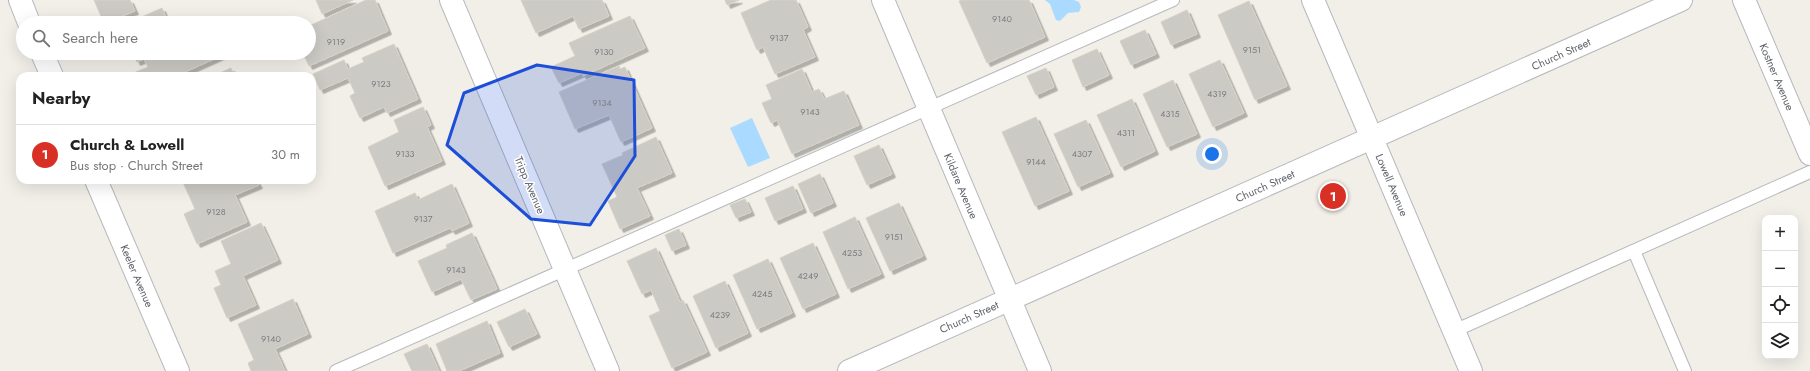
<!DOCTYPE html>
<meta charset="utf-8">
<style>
body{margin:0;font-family:Jost,sans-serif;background:#f6f6f6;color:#222}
.controls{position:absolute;right:12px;bottom:12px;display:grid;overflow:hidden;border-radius:8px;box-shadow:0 4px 16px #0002}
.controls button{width:36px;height:36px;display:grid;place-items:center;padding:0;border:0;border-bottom:1px solid #e0e0e0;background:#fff;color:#222;font:20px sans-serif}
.you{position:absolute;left:1212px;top:154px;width:14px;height:14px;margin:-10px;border:3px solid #fff;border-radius:50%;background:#1a73e8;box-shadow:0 0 0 6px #1a73e833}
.badge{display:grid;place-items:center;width:26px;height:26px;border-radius:50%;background:#d93025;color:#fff;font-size:13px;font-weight:700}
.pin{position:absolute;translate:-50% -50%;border:2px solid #fff;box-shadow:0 1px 4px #0006}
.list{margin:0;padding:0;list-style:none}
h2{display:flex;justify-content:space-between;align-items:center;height:52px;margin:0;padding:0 16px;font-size:17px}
h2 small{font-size:13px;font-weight:400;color:#767676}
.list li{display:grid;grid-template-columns:26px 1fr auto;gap:12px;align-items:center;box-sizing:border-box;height:60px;padding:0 16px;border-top:1px solid #e0e0e0}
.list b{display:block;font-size:15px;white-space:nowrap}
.list p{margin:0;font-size:13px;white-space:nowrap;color:#767676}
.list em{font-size:13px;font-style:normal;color:#767676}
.icon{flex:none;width:22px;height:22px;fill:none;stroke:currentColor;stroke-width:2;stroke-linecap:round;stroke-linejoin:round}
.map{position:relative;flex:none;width:1810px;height:371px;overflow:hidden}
.search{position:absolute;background:#fff;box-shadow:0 4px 16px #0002;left:16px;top:16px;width:300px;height:44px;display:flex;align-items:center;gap:10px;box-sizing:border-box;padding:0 14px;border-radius:22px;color:#767676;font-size:15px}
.panel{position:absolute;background:#fff;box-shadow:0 4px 16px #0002;left:16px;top:72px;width:300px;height:112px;border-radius:12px}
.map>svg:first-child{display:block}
</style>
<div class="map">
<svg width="1810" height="371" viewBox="0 0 1810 371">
<defs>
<filter id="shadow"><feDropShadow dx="3.5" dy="3.5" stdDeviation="0" flood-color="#0004"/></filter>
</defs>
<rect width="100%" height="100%" fill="#f1efe8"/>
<!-- water -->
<g fill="#aadaff">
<polygon points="1045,0 1074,0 1079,2 1081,7 1079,12 1068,13 1060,21 1056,20 1050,4"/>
<polygon points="752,118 770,158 748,167 730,128"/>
</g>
<!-- building -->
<g fill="#cccac5" stroke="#d6d1c6" filter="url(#shadow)">
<polygon points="94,0 130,0 135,11 104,23"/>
<polygon points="316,0 353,0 322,14"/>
<polygon points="366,0 375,0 388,31 309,66 303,53 309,53 309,26"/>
<polygon points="521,0 602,0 609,16 579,29 573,16 536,33"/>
<polygon points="725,0 739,0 727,5"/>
<polygon points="771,0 796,0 808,27 803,30 815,57 775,74 763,47 757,50 741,13"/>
<polygon points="962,0 1029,0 1045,37 987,63 959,1"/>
<polygon points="1249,1 1287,86 1255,100 1218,15"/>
<polygon points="162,8 168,23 128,23"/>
<polygon points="1187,10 1197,34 1171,45 1161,22"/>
<polygon points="630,16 645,48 583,76 582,73 559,83 551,67 575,56 569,43"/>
<polygon points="1145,30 1156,54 1131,65 1120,41"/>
<polygon points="394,44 418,99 387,113 384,107 360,118 350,96 355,93 348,78 320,90 313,74 344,60 348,69 364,62 362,58"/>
<polygon points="1097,49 1109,75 1083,87 1072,60"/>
<polygon points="133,53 222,53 223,55 176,76 126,76 148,67 144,59 137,62"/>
<polygon points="1220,60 1244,113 1213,127 1189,74"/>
<polygon points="619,66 620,69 625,67 652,128 621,142 609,115 575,129 559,92"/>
<polygon points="231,68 234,76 213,76"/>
<polygon points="1046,68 1054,87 1036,95 1027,76"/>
<polygon points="802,69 812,92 819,89 824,99 844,91 859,125 792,154 777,120 771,123 762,103 772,99 766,85"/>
<polygon points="1173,80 1197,134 1167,147 1143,94"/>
<polygon points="1132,99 1155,151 1121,167 1097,115"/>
<polygon points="423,107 431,125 427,127 442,161 385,186 368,147 399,132 394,120"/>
<polygon points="1036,117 1069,191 1035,206 1002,132"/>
<polygon points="1086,120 1110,173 1078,187 1054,134"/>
<polygon points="656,137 672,173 637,188 650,216 620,229 608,201 617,197 602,164 623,155 622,153"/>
<polygon points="879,145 892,174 867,185 854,156"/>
<polygon points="820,174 833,203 811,213 798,184"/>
<polygon points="182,180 256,180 259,185 235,195 247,222 197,244 184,214 195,209"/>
<polygon points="452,184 469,223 452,231 450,228 393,253 375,211 415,193 418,200"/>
<polygon points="793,186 803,209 775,221 765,198"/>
<polygon points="745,199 751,212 736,218 730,205"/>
<polygon points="899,203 923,256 890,271 866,218"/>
<polygon points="855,217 881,274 848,289 823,232"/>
<polygon points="261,223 278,260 243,276 256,305 227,318 214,288 221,285 215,271 231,264 221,241"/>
<polygon points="679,229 686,245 672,251 665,235"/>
<polygon points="472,233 497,289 471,300 461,279 432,292 418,261 447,248 446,245"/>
<polygon points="813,243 836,294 803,309 780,258"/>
<polygon points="656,248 680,302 683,300 707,352 672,368 649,316 660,311 651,290 642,294 627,261"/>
<polygon points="768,259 792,313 757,329 733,275"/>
<polygon points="725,281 748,333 716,348 693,296"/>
<polygon points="293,299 308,334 275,349 285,371 251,371 248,363 254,360 238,324"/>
<polygon points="525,309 537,334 509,347 497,322"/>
<polygon points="487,321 500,353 459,371 447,371 436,344"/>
<polygon points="427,344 439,371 412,371 404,354"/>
</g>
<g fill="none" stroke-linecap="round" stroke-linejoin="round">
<!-- service casing -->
<g stroke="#b5b8bc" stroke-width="14">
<g id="service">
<polyline points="1634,251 1685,371"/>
<polyline points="1454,331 1810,172"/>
<polyline points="336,371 1173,0"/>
</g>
</g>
<!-- minor casing -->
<g stroke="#b5b8bc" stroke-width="24">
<g id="minor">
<polyline points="451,0 608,371"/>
<polyline points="883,0 1040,371"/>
<polyline points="1313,0 1471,371"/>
<polyline points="1744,0 1810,154"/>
</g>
</g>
<!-- tertiary casing -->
<g stroke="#b5b8bc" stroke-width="24">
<g id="tertiary">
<polyline points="20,0 29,23"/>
<polyline points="42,53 52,76"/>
<polyline points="96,180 178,371"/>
<polyline points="849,371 1681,0"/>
</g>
</g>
<!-- service -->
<use href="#service" stroke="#fff" stroke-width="12"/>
<!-- minor -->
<use href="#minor" stroke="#fff" stroke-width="22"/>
<!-- tertiary -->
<use href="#tertiary" stroke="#fff" stroke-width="22"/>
</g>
<!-- marked area -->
<path fill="#1d4ed8" fill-opacity="0.2" stroke="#1d4ed8" stroke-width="3" stroke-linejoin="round" d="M537 65 634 80 635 156 590 225 531 219 447 145 464 93Z"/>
<g text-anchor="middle" stroke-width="3" stroke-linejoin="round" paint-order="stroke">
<!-- number labels -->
<g font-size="9" fill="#7a7d7f">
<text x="1002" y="22">9140</text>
<text x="779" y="41">9137</text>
<text x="336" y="45">9119</text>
<text x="1252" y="53">9151</text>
<text x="604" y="55">9130</text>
<text x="381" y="87">9123</text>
<text x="1217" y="97">4319</text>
<text x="602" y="106">9134</text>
<text x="810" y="115">9143</text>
<text x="1170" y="117">4315</text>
<text x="1126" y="136">4311</text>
<text x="405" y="157">9133</text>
<text x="1082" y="157">4307</text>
<text x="1036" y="165">9144</text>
<text x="216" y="215">9128</text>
<text x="423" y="222">9137</text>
<text x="894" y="240">9151</text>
<text x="852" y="256">4253</text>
<text x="456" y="273">9143</text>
<text x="808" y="279">4249</text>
<text x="762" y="297">4245</text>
<text x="720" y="318">4239</text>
<text x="271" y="342">9140</text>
</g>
<!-- street labels -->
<g font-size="11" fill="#5f6368" stroke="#fff">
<text transform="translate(1561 54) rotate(-24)" y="4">Church Street</text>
<text transform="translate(1777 77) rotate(67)" y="4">Kostner Avenue</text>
<text transform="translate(530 185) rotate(67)" y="4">Tripp Avenue</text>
<text transform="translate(1392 185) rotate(67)" y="4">Lowell Avenue</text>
<text transform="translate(961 186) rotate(67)" y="4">Kildare Avenue</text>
<text transform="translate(1265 186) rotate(-24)" y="4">Church Street</text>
<text transform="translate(137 276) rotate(67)" y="4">Keeler Avenue</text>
<text transform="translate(969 317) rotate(-24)" y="4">Church Street</text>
</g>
</g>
</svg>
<div class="controls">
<button>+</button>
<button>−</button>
<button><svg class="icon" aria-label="locate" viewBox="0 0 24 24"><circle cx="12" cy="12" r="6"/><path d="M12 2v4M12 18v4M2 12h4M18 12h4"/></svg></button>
<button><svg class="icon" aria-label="layers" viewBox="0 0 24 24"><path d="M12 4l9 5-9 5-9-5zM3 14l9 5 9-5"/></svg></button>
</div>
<div class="you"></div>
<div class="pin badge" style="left:1333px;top:196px">1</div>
<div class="search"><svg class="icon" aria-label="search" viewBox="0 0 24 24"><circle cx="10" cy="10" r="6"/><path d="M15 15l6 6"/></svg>Search here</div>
<section class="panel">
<h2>Nearby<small></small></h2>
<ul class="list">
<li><span class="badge">1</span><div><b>Church &amp; Lowell</b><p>Bus stop · Church Street</p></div><em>30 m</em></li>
</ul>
</section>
</div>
